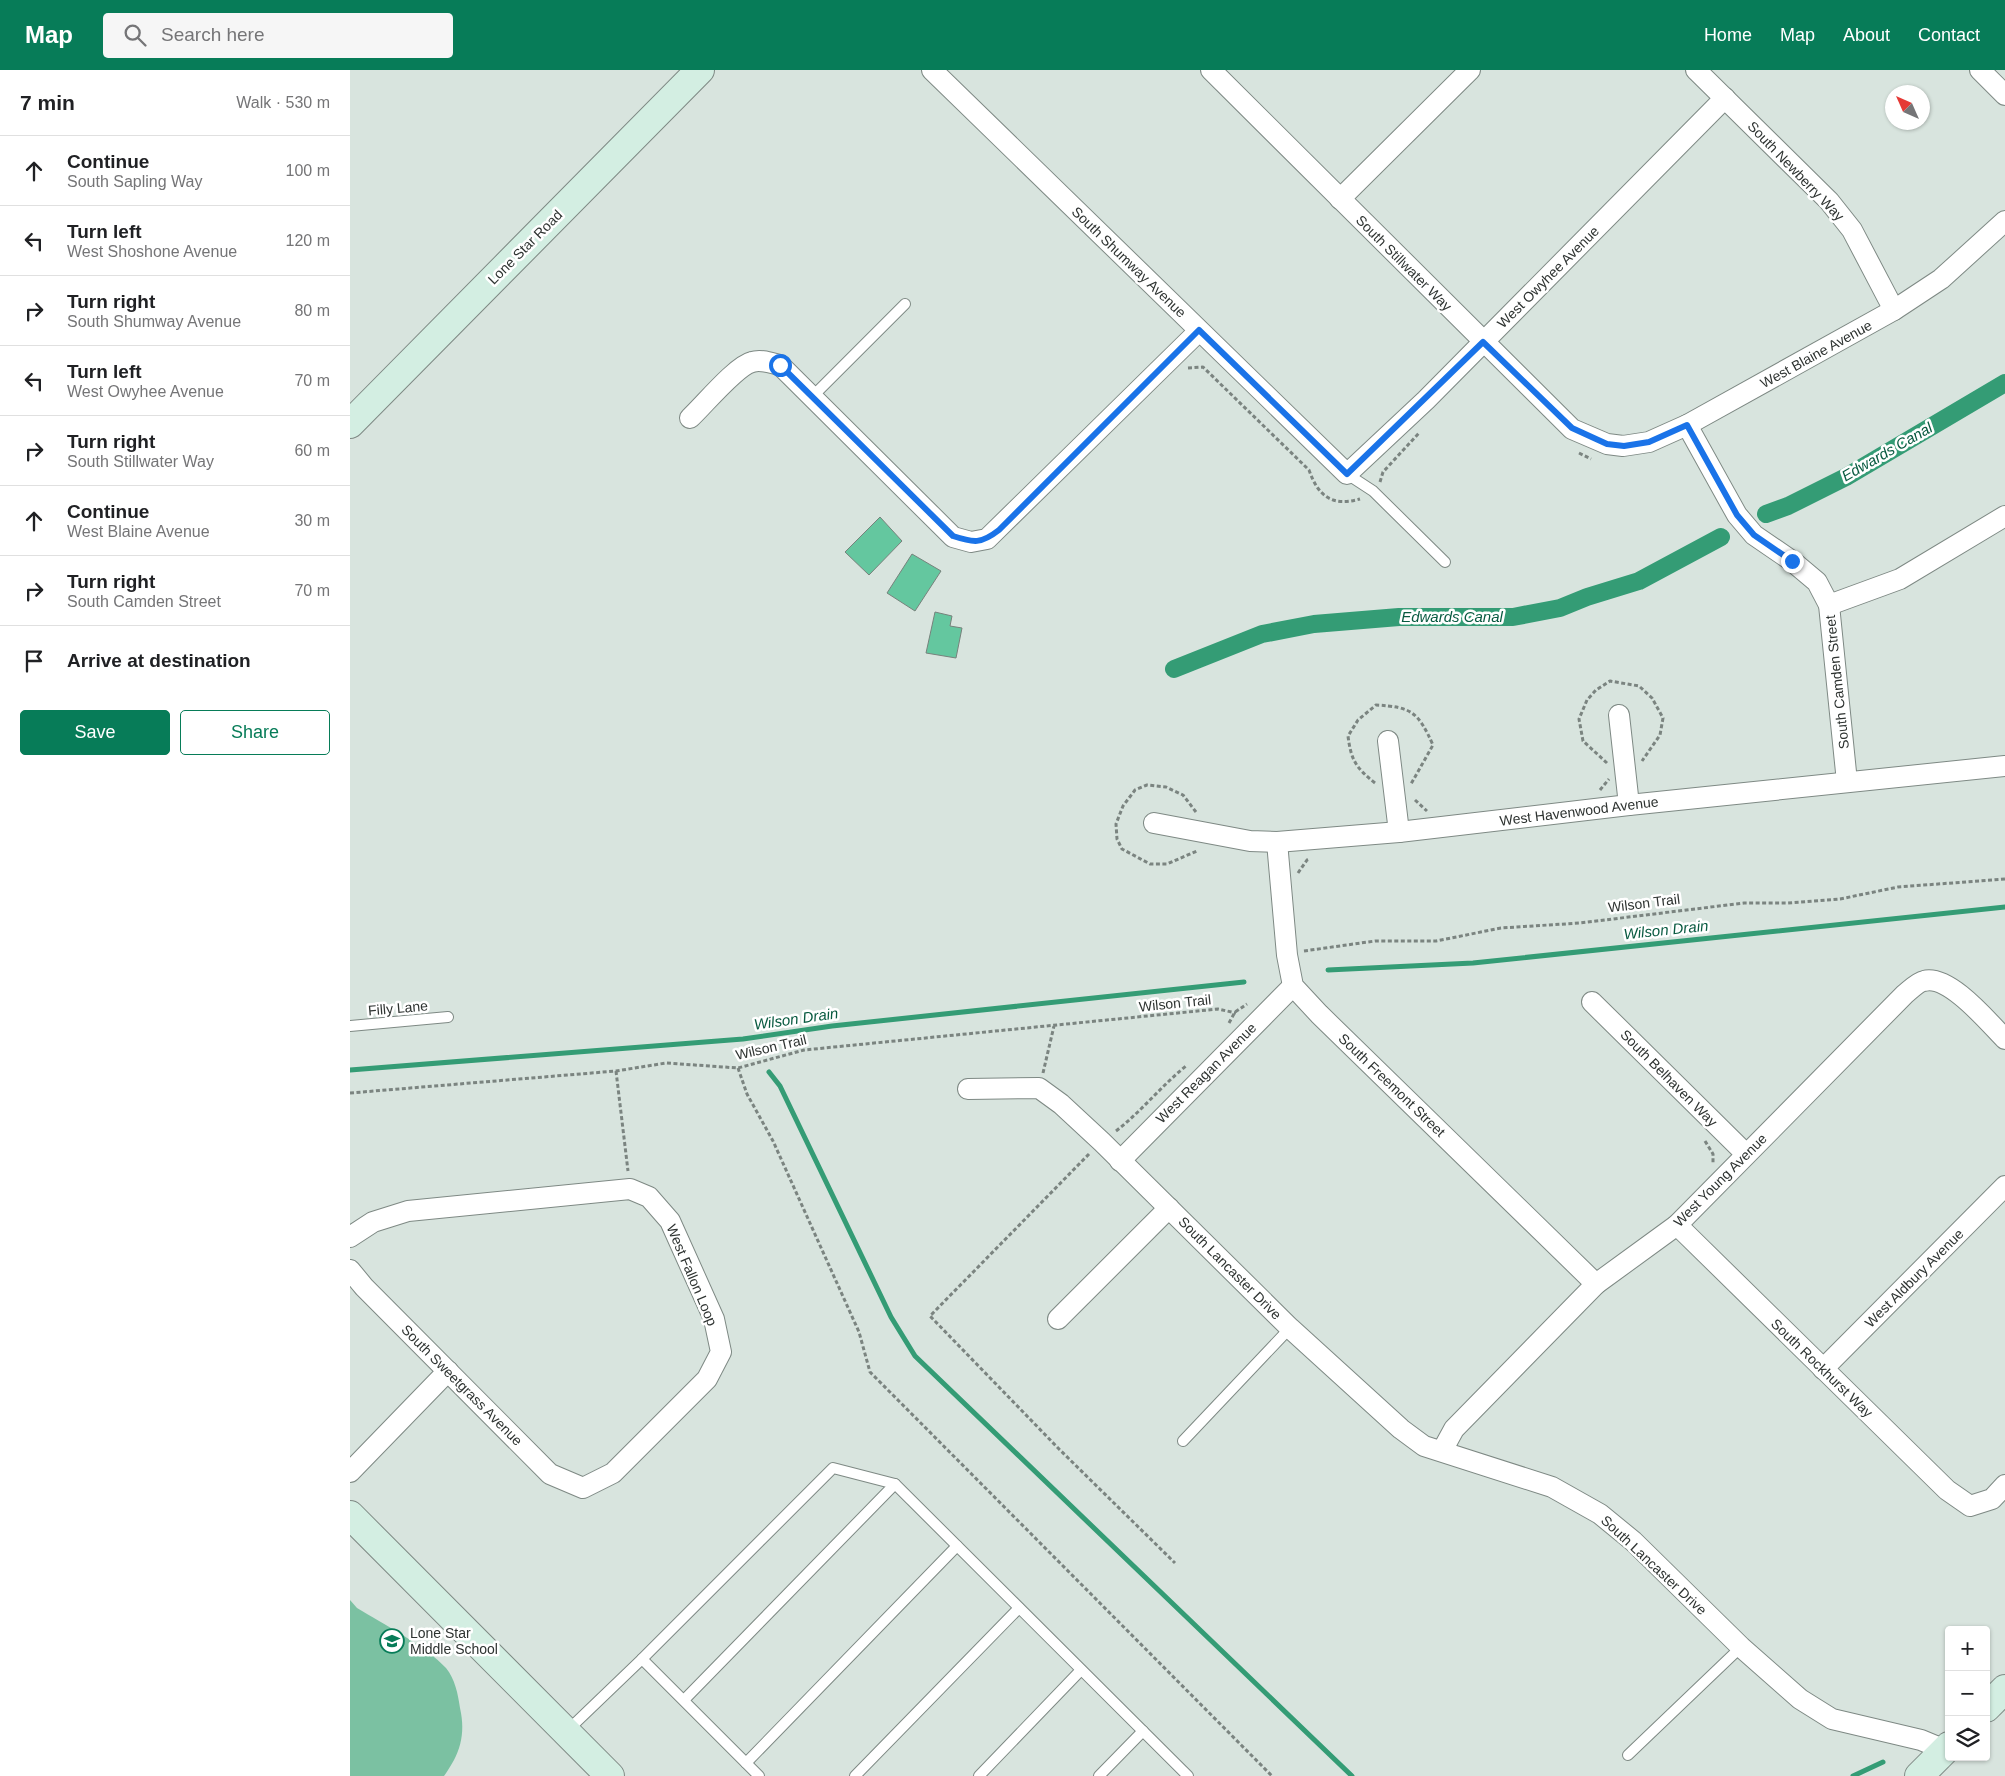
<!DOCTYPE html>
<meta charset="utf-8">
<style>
body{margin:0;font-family:Arial,sans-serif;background:#f6f6f6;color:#202124}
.controls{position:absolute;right:15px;bottom:15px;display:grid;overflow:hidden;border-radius:5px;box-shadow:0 1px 4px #0004}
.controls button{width:45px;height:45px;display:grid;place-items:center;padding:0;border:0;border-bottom:1px solid #e0e0e0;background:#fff;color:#202124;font:25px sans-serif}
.compass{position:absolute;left:1535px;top:15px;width:45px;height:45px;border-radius:50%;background:#fff;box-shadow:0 1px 4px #0004;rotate:315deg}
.stop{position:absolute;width:15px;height:15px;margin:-11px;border:4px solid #1a73e8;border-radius:50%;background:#fff}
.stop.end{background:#1a73e8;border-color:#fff;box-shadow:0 1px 5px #0008}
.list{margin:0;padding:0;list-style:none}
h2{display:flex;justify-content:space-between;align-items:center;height:65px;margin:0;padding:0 20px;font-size:21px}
h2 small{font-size:16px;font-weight:400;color:#757577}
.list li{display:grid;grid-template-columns:32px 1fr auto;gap:15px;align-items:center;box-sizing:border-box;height:70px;padding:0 20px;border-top:1px solid #e0e0e0}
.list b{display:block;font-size:19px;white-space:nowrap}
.list p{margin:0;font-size:16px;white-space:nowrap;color:#757577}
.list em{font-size:16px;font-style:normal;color:#757577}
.actions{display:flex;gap:10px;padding:15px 20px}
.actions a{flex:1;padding:11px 0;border:1px solid #077c58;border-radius:5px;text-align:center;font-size:18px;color:#077c58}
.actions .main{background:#077c58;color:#fff}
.icon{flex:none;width:28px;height:28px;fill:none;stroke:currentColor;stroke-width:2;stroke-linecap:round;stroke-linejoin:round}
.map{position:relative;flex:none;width:1655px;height:1706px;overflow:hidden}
header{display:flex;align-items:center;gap:30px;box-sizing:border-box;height:70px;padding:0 25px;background:#077c58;color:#fff}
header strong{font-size:24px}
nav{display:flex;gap:28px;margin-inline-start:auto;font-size:18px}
.search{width:350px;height:45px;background:#f6f6f6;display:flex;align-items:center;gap:12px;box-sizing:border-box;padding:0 18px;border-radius:5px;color:#757577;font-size:19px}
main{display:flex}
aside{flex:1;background:#fff}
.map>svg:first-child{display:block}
</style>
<header>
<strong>Map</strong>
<div class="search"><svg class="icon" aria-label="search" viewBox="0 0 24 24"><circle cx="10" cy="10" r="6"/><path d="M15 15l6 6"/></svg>Search here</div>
<nav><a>Home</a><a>Map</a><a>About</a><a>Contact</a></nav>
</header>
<main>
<aside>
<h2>7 min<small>Walk · 530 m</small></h2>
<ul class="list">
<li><svg class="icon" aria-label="ahead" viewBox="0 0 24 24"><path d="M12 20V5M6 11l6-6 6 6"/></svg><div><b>Continue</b><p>South Sapling Way</p></div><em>100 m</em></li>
<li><svg class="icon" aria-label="left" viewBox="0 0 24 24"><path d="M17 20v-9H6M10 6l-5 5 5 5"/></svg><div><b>Turn left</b><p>West Shoshone Avenue</p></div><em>120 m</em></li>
<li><svg class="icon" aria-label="right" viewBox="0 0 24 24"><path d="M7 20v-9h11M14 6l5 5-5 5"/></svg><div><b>Turn right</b><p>South Shumway Avenue</p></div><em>80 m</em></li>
<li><svg class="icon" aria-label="left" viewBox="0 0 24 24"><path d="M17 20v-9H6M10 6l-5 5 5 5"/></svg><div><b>Turn left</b><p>West Owyhee Avenue</p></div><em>70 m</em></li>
<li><svg class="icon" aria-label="right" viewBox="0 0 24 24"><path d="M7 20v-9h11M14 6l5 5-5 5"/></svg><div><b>Turn right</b><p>South Stillwater Way</p></div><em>60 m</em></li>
<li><svg class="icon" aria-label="ahead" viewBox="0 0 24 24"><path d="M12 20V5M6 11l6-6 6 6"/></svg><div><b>Continue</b><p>West Blaine Avenue</p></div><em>30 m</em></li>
<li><svg class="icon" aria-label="right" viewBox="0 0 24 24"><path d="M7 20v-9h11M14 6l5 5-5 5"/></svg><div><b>Turn right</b><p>South Camden Street</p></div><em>70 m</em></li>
<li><svg class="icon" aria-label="arrive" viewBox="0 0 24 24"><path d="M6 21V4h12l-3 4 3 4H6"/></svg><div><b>Arrive at destination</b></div></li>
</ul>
<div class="actions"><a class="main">Save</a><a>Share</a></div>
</aside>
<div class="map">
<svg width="1655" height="1706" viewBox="0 0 1655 1706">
<rect width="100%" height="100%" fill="#d8e4de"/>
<!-- green -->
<path fill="#7bc1a2" d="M0 1530 7 1538C33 1554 76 1576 96 1598 105 1609 108 1624 110 1638 116 1665 110 1684 94 1706H0Z"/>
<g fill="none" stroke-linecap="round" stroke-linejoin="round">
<!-- stream -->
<g stroke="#349c75" stroke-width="5">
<polyline points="978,900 1123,893 1655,837"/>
<polyline points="0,1000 393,969 482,956 894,912"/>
<polyline points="419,1002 430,1016 541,1247 565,1286 1002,1706"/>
<polyline points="1503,1706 1533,1692"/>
</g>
<!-- canal -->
<g stroke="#349c75" stroke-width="18">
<polyline points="1416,444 1438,436 1496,407 1655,313"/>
<polyline points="824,599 912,564 964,554 1049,547 1163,547 1210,538 1237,527 1289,511 1371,467"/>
</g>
</g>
<!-- building -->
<g fill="#64c79f" stroke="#77827c">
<polygon points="530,447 552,471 519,505 495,482"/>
<polygon points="562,484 591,501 565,541 537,523"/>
<polygon points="585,542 602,546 600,556 612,558 606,588 576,583"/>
</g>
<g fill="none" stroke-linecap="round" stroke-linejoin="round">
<!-- lane casing -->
<g stroke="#7e8984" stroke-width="12">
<g id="lane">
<polyline points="462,327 555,234"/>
<polyline points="997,404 1023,421 1095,492"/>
<polyline points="0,956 98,947"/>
<polyline points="833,1371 940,1258"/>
<polyline points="334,1630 545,1414"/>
<polyline points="217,1661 292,1589"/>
<polyline points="1278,1685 1391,1577"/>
<polyline points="396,1693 607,1476"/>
<polyline points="409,1706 292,1589 483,1398 545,1414 838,1706"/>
<polyline points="505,1706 669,1538"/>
<polyline points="629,1706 731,1600"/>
<polyline points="749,1706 793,1661"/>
</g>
</g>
<!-- street casing -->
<g stroke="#7e8984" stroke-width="22">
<g id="street">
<polyline points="582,0 997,404 1076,330 1375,28"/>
<polyline points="861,0 1222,359 1257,374 1273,376 1299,372 1337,355 1544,240 1591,209 1655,151"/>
<polyline points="1346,0 1479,131 1502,160 1544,240"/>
<polyline points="1630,0 1655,25"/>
<polyline points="990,129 1120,0"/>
<path d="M340 348C354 335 386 296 402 292 411 289 421 293 430 295L603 467 621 472 637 469 849 261"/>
<polyline points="1337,355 1387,445 1404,465 1442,491 1467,512 1479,535 1497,712"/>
<polyline points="1479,535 1550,509 1655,446"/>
<polyline points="1269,645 1279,735"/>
<polyline points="1038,671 1049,762"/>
<polyline points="804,753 900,771 927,772 1049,762 1279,735 1655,696"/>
<polyline points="927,772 937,885 943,916 969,944 1246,1214"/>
<polyline points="1242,932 1396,1084"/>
<polyline points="618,1019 689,1018 711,1034 752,1072 940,1258 1051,1359 1074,1376 1202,1417 1250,1444 1283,1471 1391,1577 1450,1629 1482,1649 1571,1670 1595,1680"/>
<polyline points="770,1091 943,916"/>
<polyline points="1327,1155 1597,1420 1620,1436 1642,1429 1655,1415"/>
<polyline points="0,1167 23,1152 58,1141 280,1119 299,1127 320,1151 364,1249 371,1282 357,1309 263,1403 233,1418 200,1404 14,1217 0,1200"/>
<polyline points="708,1249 819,1138"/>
<polyline points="1473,1299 1655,1116"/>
<path d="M1092 1381 1104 1359 1246 1214 1327 1155 1555 924C1560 920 1568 912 1574 911 1599 904 1639 953 1655 969"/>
<polyline points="0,1402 98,1301"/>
</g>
</g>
<!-- secondary casing -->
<g stroke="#7e8984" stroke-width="30">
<g id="secondary">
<polyline points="0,354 350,0"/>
<polyline points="0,1445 260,1706"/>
<polyline points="1636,1638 1655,1619"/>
<polyline points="1569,1706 1599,1676"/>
</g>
</g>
<!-- path -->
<g stroke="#7b8480" stroke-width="3" stroke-dasharray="4 2.5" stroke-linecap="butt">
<path d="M838 298 853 297 959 400C968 426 982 437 1010 429"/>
<polyline points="1229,383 1241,389"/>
<polyline points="1030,412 1033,402 1069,363"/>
<polyline points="1257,693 1233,671 1229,649 1237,630 1246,620 1260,611 1289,616 1302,628 1313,648 1310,665 1292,691"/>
<path d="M1025 713C1006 698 1001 690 998 666L1008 650 1026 635C1062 637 1068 642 1083 675L1061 714"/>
<polyline points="1250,720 1259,709"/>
<polyline points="1065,730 1077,741"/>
<polyline points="846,742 833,725 816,717 797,715 785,720 773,736 766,754 767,769 772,779 800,794 817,794 847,781"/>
<polyline points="948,803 957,790 960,789"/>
<polyline points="954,881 1025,871 1086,871 1151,858 1230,853 1394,833 1438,833 1490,829 1548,817 1655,809"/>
<polyline points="879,953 885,942 897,934"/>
<polyline points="388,998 397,1024 423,1071 509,1262 520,1302 922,1706"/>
<polyline points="266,1001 278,1101"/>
<polyline points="693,1003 704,956"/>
<polyline points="0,1023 266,1001 316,993 388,998 454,980 868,939 886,943"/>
<path d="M766 1061C792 1041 811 1016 836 996"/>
<polyline points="1355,1071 1363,1084 1363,1093"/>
<polyline points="739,1084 580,1246 709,1379 825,1493"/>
</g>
<!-- lane -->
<use href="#lane" stroke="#fff" stroke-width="10"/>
<!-- street -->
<use href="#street" stroke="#fff" stroke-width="20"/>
<!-- secondary -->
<use href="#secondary" stroke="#d3eee2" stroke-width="28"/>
</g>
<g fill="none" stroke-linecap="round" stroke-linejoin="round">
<!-- route -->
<path stroke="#1a73e8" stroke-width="6" d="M430 295 603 466C624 473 631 474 649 460L849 260 997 404 1133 272 1222 358 1257 374 1274 376 1299 372 1337 355 1387 445 1404 465 1442 491"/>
</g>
<!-- icons -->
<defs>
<g id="school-ring" transform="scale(1.25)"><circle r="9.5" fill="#fff" stroke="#077c58" stroke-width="1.5"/><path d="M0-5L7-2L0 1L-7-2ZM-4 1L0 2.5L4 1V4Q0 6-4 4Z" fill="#077c58"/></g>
</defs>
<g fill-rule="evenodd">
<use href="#school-ring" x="42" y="1571"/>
</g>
<g text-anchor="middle" stroke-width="5" stroke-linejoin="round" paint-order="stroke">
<!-- street labels -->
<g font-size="14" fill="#2e3331" stroke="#fff">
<text transform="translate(1446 101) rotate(46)" y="5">South Newberry Way</text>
<text transform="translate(175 177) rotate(-45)" y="5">Lone Star Road</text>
<text transform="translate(779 192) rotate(44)" y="5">South Shumway Avenue</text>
<text transform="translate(1054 193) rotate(45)" y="5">South Stillwater Way</text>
<text transform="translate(1198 207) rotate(-45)" y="5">West Owyhee Avenue</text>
<text transform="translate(1466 284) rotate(-29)" y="5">West Blaine Avenue</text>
<text transform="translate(1487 612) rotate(-96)" y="5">South Camden Street</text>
<text transform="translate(1229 741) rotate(-7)" y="5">West Havenwood Avenue</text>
<text transform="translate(1294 833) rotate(-7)" y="5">Wilson Trail</text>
<text transform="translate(825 933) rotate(-6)" y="5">Wilson Trail</text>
<text transform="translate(48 938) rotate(-5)" y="5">Filly Lane</text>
<text transform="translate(421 977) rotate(-13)" y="5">Wilson Trail</text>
<text transform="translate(856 1003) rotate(-45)" y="5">West Reagan Avenue</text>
<text transform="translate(1319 1008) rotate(45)" y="5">South Belhaven Way</text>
<text transform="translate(1042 1015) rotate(44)" y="5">South Freemont Street</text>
<text transform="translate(1370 1110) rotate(-45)" y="5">West Young Avenue</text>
<text transform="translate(880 1198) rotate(45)" y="5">South Lancaster Drive</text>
<text transform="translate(342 1205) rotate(67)" y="5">West Fallon Loop</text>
<text transform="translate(1564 1208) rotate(-45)" y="5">West Aldbury Avenue</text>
<text transform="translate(1472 1298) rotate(44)" y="5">South Rockhurst Way</text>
<text transform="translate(112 1315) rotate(45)" y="5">South Sweetgrass Avenue</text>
<text transform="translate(1304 1495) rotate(43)" y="5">South Lancaster Drive</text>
</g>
<!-- poi labels -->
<g font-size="14" fill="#2e3331" stroke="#fff" text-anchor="start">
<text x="60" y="1568">Lone Star<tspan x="60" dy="16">Middle School</tspan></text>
</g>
<!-- water labels -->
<g font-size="15" font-style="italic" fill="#085a40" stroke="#fff">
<text transform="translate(1537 382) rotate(-30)" y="5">Edwards Canal</text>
<text x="1102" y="552">Edwards Canal</text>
<text transform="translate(1316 860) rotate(-6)" y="5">Wilson Drain</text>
<text transform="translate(446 949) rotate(-8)" y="5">Wilson Drain</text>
</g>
</g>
</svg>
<div class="controls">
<button>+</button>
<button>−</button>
<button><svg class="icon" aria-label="layers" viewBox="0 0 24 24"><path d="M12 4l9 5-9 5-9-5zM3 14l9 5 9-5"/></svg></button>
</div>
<svg class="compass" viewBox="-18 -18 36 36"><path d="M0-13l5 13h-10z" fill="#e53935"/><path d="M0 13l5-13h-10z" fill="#757577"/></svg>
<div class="stop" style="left:430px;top:295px"></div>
<div class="stop end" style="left:1442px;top:491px"></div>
</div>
</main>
